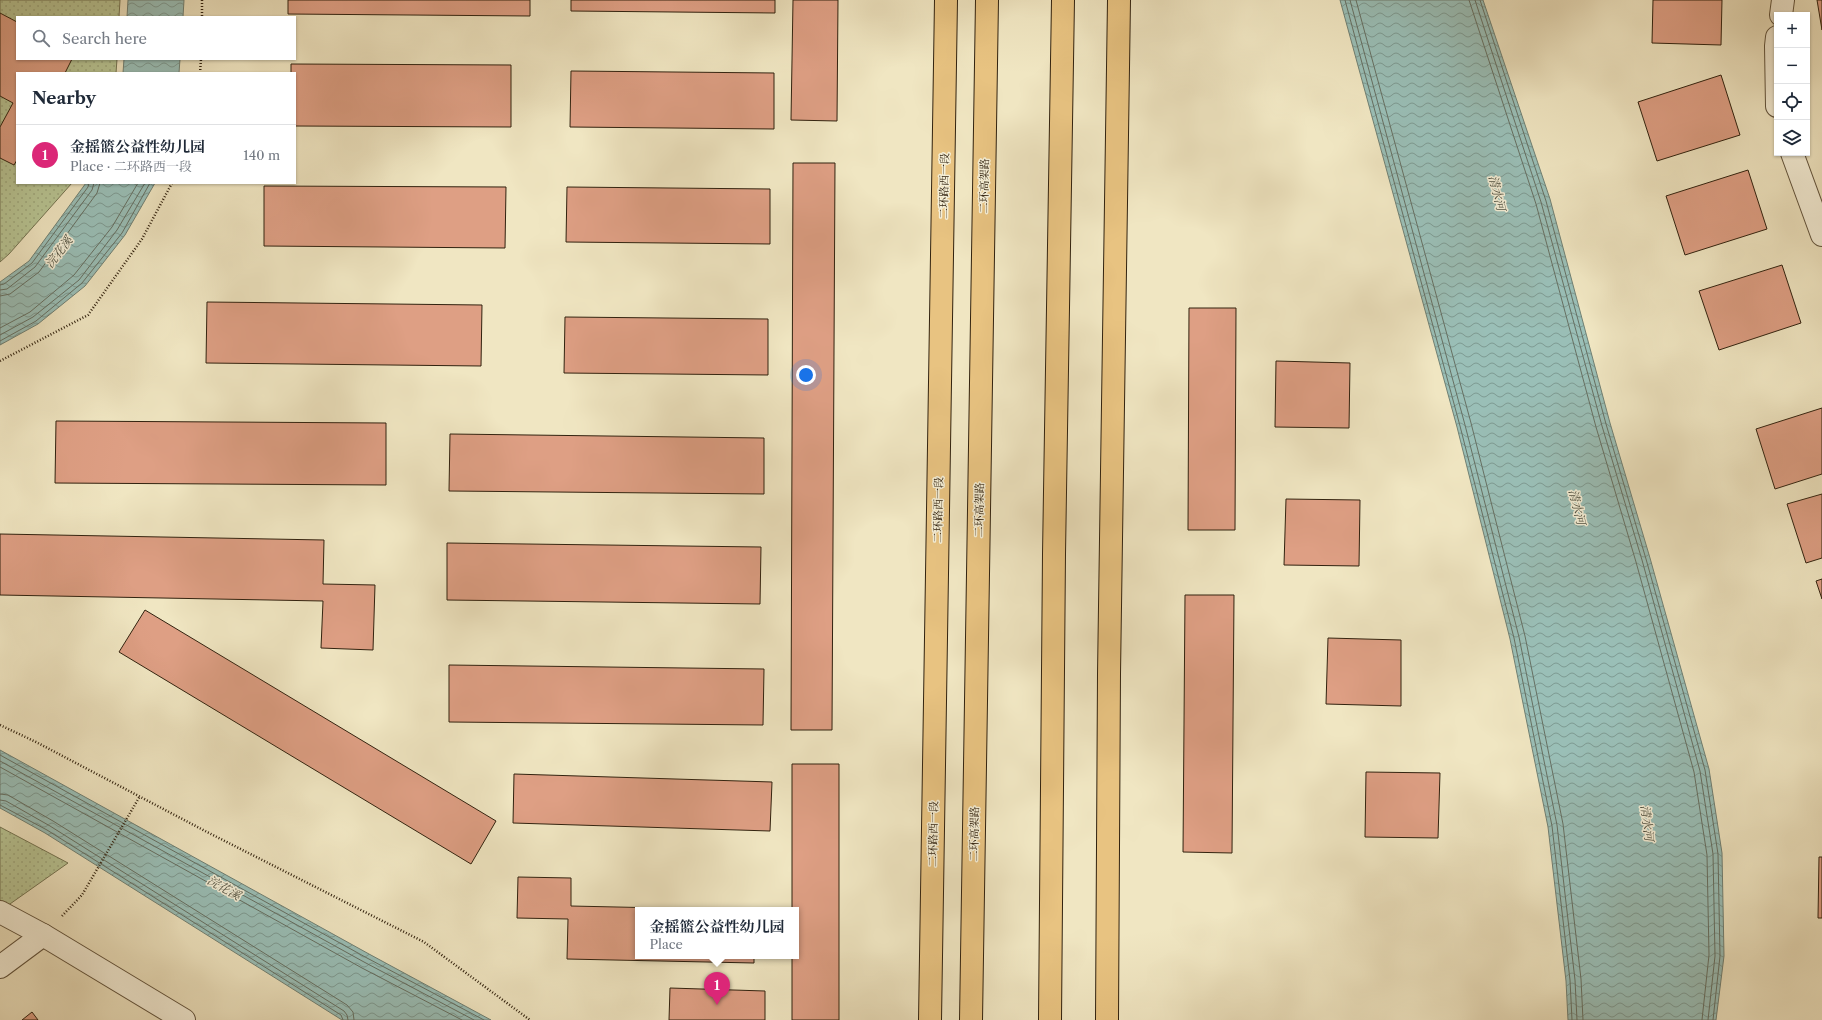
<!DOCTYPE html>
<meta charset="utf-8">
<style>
body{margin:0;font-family:"Libre Caslon Text","Noto Serif SC",serif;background:#f6f6f7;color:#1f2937}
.controls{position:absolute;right:12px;top:12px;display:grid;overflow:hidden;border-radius:0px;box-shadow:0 1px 3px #0004}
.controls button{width:36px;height:36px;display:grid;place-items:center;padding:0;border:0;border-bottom:1px solid #e0e1e3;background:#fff;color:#1f2937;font:20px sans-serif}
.you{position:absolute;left:806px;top:375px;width:14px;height:14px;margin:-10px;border:3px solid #fff;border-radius:50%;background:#1a73e8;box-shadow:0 0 0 6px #1a73e833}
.badge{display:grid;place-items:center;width:26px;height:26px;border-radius:50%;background:#db2777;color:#fff;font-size:13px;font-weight:700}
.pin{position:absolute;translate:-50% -33px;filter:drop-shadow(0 1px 2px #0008)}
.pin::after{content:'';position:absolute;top:21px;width:14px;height:12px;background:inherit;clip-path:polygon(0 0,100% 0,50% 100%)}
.popup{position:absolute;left:635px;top:907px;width:164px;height:52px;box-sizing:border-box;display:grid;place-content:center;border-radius:0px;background:#fff;filter:drop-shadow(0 1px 3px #0005);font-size:13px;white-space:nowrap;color:#747a83}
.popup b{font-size:15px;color:#1f2937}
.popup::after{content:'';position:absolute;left:50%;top:100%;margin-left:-8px;border:8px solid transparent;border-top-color:#fff}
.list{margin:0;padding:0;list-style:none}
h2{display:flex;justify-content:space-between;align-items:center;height:52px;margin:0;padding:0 16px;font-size:17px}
h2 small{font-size:13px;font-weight:400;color:#747a83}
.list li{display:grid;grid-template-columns:26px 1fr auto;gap:12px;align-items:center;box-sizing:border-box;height:60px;padding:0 16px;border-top:1px solid #e0e1e3}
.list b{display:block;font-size:15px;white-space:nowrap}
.list p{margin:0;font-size:13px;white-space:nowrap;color:#747a83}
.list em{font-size:13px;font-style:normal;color:#747a83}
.icon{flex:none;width:22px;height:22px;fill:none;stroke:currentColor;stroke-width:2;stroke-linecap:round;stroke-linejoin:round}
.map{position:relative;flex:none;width:1822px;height:1020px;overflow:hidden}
.search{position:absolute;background:#fff;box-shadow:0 1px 3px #0004;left:16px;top:16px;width:280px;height:44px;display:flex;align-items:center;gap:10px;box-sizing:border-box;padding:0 14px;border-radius:0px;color:#747a83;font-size:15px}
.panel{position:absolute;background:#fff;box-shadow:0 1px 3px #0004;left:16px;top:72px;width:280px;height:112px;border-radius:0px}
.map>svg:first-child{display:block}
</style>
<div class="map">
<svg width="1822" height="1020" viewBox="0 0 1822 1020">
<defs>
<pattern id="park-dots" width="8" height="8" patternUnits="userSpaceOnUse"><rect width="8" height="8" fill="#b8c594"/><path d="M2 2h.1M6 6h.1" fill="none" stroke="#9fa97e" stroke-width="1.8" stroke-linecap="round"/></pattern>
<pattern id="water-waves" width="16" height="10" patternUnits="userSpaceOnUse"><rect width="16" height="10" fill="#9abfb7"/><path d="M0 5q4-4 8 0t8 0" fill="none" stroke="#7e9b93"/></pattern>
</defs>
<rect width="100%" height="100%" fill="#f0e6c2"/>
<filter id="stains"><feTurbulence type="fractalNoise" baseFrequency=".005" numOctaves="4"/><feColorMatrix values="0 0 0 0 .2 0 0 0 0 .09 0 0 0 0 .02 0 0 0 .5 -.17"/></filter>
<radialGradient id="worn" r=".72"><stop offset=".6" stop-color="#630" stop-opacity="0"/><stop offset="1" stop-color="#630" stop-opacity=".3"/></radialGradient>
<!-- park -->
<g fill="url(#park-dots)" stroke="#747452">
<polygon points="0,0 120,0 119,17 17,17 17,59 117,59 116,73 17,73 17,183 72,183 9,254 0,262"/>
<polygon points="0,827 68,863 0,911"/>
</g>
<!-- water -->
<g fill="url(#water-waves)" stroke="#708074">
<polygon points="128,0 184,0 183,17 127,17"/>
<polygon points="1340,0 1483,0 1550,199 1610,423 1650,558 1709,769 1722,853 1724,956 1716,1020 1568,1020 1566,981 1548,827 1510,639 1457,427"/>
<polygon points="124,59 180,59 179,73 123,73"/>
<polygon points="86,183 155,183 125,235 85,286 38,324 0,345 0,282 29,261"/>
<polygon points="0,750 369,954 491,1020 342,1020 45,833 0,808"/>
</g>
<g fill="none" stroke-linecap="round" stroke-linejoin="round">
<!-- shore -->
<g stroke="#667063" stroke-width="1">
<polyline points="1345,0 1460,426 1514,638 1552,826 1570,980 1572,1020"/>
<polyline points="1350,0 1465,425 1519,637 1557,825 1575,980 1577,1020"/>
<polyline points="1356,0 1471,423 1525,636 1563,824 1581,979 1583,1020"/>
<polyline points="1469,0 1536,204 1596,427 1636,562 1694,772 1707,855 1709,955 1702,1020"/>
<polyline points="1475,0 1541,202 1602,426 1642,560 1700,771 1713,854 1715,956 1708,1020"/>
<polyline points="1480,0 1546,201 1606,424 1646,559 1705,770 1718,854 1720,956 1713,1020"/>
<polyline points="0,285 4,284 32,263 88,187 89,183"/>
<polyline points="0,290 7,289 35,267 92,190 94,183"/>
<polyline points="0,296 10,294 39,272 97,193 100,183"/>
<polyline points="0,328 30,312 74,275 112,227 138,183"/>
<polyline points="0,335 33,317 79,280 117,230 145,183"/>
<polyline points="0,341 36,321 82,283 122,233 150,183"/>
<polyline points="0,755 367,958 484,1020"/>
<polyline points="0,761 364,962 474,1020"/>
<polyline points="0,767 362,968 462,1020"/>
<polyline points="0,794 8,795 53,821 347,1005 353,1012 354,1020"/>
<polyline points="0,800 6,801 50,826 344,1011 347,1015 348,1020"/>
<polyline points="0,805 47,830 341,1015 343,1020"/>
</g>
</g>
<!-- building -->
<g fill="#de9f84" stroke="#31220f">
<polygon points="288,0 530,0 530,16 288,14"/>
<polygon points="571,0 775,0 775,13 571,11"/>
<polygon points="793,0 838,0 837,121 791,120"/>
<polygon points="1653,0 1722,0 1721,45 1652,43"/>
<polygon points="1817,0 1822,0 1822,30"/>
<polygon points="0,13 17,22 17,59 72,59 65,73 17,73 17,160 14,165 0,158 0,127 13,103 0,96"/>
<polygon points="291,64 511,65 511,127 295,126 295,73 291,73"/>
<polygon points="571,71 774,73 774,129 570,127"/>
<polygon points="1721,75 1740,135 1657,161 1638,102"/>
<polygon points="793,163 835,163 832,730 791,730"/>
<polygon points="1748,170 1767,229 1685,255 1666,196"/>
<polygon points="264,186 506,187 505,248 264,246"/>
<polygon points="567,187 770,189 770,244 566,242"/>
<polygon points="1782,265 1801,323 1719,350 1699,291"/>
<polygon points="207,302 482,305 481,366 206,363"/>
<polygon points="1189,308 1236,308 1235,530 1188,530"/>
<polygon points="565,317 768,319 768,375 564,373"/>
<polygon points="1276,361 1350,363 1349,428 1275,427"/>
<polygon points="1822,408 1822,474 1775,489 1756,429"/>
<polygon points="56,421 386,423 386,485 55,483"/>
<polygon points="450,434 764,438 764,494 449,491"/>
<polygon points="1822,494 1822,558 1806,563 1787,504"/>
<polygon points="1286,499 1360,500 1359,566 1284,565"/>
<polygon points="0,534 324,540 323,584 375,585 373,650 321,648 323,601 0,595"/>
<polygon points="447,543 761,547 760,604 447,600"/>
<polygon points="1822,579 1822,599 1816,581"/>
<polygon points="1185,595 1234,595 1232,853 1183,852"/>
<polygon points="145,610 496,821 471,864 119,652"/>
<polygon points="1328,638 1401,640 1401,706 1326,704"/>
<polygon points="449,665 764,669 763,725 449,722"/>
<polygon points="792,764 839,764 839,1020 792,1020 792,956 796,956 796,910 792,910"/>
<polygon points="1366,772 1440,773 1438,838 1365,837"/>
<polygon points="514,774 772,782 770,831 513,823"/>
<polygon points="1819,857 1822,857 1822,918 1818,918"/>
<polygon points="518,877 571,878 571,906 755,910 638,910 638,956 754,956 754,963 567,959 568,919 517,918"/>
<polygon points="670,988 765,991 765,1020 669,1020"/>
<polygon points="32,1012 38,1020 22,1020"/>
</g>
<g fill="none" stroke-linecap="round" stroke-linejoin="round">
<!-- minor casing -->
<g stroke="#61533c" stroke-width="24">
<g id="minor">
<polyline points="1781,15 1783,0"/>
<polyline points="1777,37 1776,46 1777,106"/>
<polyline points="1792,153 1822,235"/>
<polyline points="0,912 43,935 184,1020"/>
<polyline points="0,967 43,935"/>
</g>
</g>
<!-- major casing -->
<g stroke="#31220f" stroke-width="24">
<g id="major">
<polyline points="930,1020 946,0"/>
<polyline points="1107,1020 1109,674 1119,0"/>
</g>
</g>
<!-- highway casing -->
<g stroke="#31220f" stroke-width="24">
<g id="highway">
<polyline points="971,1020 987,0"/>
<polyline points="1050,1020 1054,554 1063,0"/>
</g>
</g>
<!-- path -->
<g stroke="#31220f" stroke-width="2.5" stroke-dasharray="1 2" stroke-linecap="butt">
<polyline points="202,0 202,17"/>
<polyline points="200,73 201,59"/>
<polyline points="0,361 88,315 142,239 172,183"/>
<polyline points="0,725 36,742 207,832 424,942 530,1020"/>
<polyline points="62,916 82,895 140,796"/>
</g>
<!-- minor -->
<use href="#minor" stroke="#f5efd7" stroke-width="22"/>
<!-- major -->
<use href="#major" stroke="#e8c381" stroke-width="22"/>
<!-- highway -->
<use href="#highway" stroke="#e8c381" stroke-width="22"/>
</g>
<g text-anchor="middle" stroke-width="3" stroke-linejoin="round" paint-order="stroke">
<!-- street labels -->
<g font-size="11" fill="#31220f" stroke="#f5efd7">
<text transform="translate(944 186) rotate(-89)" y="4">二环路西一段</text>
<text transform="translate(984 186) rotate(-89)" y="4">二环高架路</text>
<text transform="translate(938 510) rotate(-89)" y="4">二环路西一段</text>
<text transform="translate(979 510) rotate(-89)" y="4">二环高架路</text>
<text transform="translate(933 834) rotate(-89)" y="4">二环路西一段</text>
<text transform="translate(974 834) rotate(-89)" y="4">二环高架路</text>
</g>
<!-- water labels -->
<g font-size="12" font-style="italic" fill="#505141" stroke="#f5efd7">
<text transform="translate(1497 193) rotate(76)" y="4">清水河</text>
<text transform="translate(59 252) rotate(-52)" y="4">浣花溪</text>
<text transform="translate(1577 507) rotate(76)" y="4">清水河</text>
<text transform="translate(1647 823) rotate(83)" y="4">清水河</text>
<text transform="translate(224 888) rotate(29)" y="4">浣花溪</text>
</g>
</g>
<rect width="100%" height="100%" filter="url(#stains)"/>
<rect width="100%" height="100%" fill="url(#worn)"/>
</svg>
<div class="controls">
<button>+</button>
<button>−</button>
<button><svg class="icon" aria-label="locate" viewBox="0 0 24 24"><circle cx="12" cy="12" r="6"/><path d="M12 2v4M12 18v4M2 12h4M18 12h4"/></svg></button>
<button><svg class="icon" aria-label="layers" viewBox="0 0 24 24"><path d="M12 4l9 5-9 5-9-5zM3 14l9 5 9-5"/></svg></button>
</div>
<div class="you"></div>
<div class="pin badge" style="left:717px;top:1005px">1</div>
<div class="popup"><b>金摇篮公益性幼儿园</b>Place</div>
<div class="search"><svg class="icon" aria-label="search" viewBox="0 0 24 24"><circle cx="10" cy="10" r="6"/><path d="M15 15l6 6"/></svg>Search here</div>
<section class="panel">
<h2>Nearby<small></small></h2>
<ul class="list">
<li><span class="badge">1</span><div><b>金摇篮公益性幼儿园</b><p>Place · 二环路西一段</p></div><em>140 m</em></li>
</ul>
</section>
</div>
